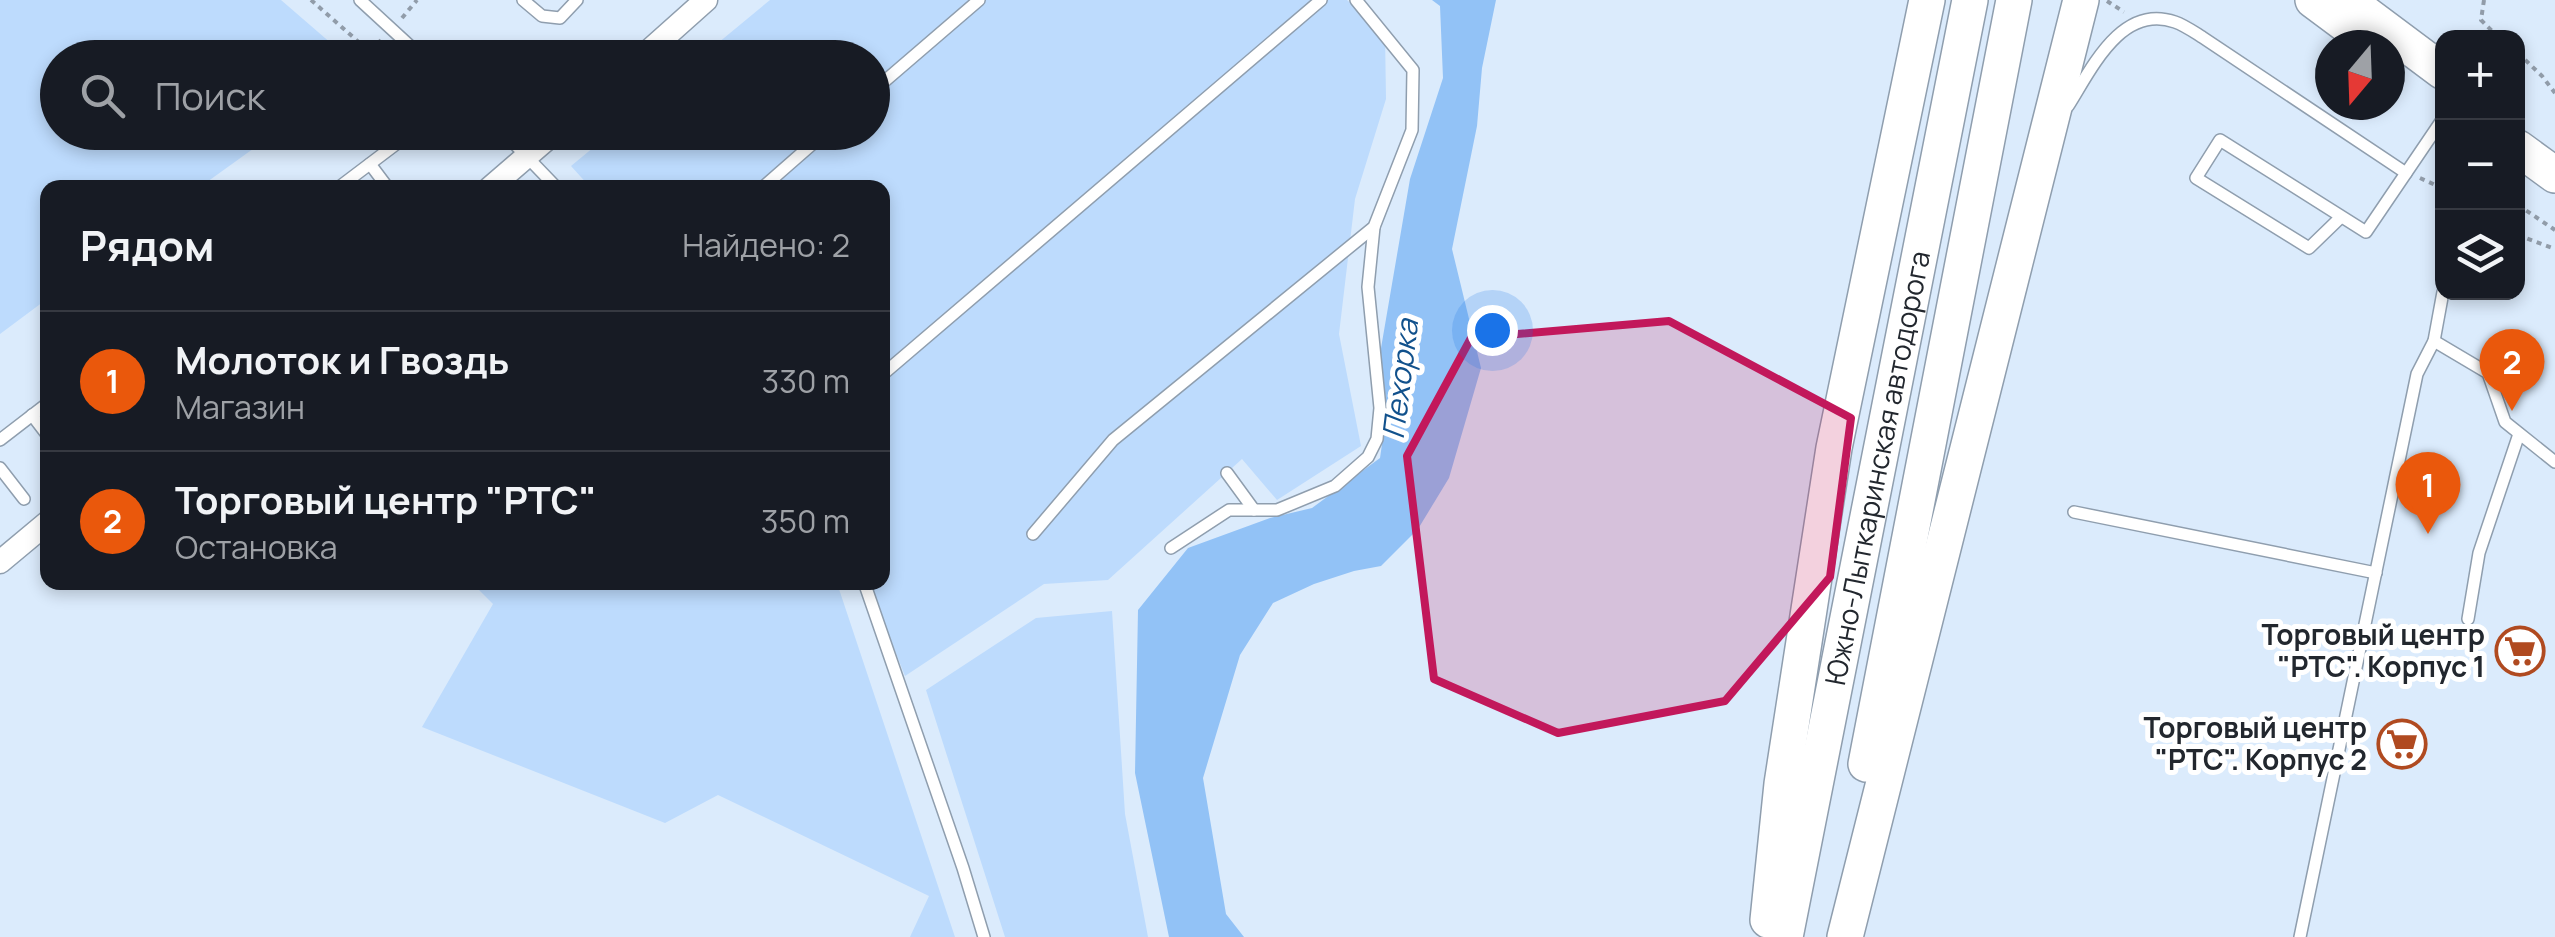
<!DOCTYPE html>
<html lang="ru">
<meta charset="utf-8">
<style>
body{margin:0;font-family:Manrope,sans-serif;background:#20242c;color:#f1f3f6}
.controls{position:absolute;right:30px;top:30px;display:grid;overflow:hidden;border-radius:20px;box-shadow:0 5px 15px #0003}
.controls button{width:90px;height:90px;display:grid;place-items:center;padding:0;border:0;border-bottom:2px solid #363941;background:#171b24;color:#f1f3f6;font:50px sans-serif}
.compass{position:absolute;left:2315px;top:30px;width:90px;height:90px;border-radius:50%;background:#171b24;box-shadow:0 5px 15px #0003;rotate:199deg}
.you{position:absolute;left:1492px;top:330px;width:35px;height:35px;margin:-25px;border:8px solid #fff;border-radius:50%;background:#1a73e8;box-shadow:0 0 0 15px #1a73e833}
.badge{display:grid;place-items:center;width:65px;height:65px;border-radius:50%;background:#ea580c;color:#fff;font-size:32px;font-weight:700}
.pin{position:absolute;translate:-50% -82px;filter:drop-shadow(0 2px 5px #0008)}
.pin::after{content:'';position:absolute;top:52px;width:35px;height:30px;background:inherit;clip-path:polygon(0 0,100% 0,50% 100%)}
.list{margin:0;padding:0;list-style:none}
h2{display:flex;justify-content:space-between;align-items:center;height:130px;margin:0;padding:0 40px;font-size:42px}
h2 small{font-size:32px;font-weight:400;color:#9ea1a6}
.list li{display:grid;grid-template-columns:65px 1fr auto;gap:30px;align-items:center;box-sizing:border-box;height:140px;padding:0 40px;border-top:2px solid #363941}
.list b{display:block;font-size:38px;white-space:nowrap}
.list p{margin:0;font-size:32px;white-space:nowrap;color:#9ea1a6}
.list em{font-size:32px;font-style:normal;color:#9ea1a6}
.icon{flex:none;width:55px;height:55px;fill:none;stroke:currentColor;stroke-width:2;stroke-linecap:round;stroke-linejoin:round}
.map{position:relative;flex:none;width:2555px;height:937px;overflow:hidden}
.search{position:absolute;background:#171b24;box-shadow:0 5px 15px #0003;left:40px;top:40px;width:850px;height:110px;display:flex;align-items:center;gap:25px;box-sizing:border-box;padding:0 35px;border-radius:55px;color:#9ea1a6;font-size:38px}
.panel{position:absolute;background:#171b24;box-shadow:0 5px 15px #0003;left:40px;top:180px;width:850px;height:410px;border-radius:20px}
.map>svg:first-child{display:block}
</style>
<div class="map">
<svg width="2555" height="937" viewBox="0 0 2555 937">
<rect width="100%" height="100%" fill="#dbebfc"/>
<!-- green -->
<g fill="#bddbfd">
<polygon points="0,0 281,0 347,57 58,58 58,132 275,133 200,187 48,188 47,299 0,334"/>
<polygon points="770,0 1347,0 1385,34 1386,99 1355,199 1339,334 1361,446 1277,500 1242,459 1108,580 1044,584 905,676 868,583 882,582 882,188 590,187 571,166 611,133 872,132 872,58 701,57"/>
<polygon points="472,583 837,583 955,937 910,937 929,896 718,795 665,823 422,727 493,604"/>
<polygon points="1112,611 1125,814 1148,937 1005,937 926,690 1036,618"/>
</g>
<!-- water -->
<polygon fill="#92c2f6" points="1432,0 1496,0 1482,68 1477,126 1452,249 1481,368 1449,478 1418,529 1381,566 1354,571 1314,584 1273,603 1240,655 1203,778 1226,914 1244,937 1169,937 1135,773 1138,610 1188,548 1270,518 1312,508 1380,458 1387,409 1380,354 1410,179 1443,78 1440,6"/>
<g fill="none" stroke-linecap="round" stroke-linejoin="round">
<!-- lane casing -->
<g stroke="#8f9eae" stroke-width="14">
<g id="lane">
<polyline points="360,0 423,58"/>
<polyline points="523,0 542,16 560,18 577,0"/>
<polyline points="872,92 979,0"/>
<path d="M2068 106C2091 70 2121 3 2175 22 2184 25 2194 32 2202 37L2406 173"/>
<polyline points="503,132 557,188"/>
<polyline points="370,164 388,188"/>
<polyline points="338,188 412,132"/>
<polyline points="762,188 826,132"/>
<polyline points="2341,217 2309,248 2196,178 2220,140 2366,232 2442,120"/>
<polyline points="2434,341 2488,373 2505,422 2555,462"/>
<polyline points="882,375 1321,0"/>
<polyline points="32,415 48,436"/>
<polyline points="0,440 48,403"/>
<polyline points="0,468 24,499"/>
<polyline points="1227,473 1254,510"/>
<polyline points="2074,512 2376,573"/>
<polyline points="1033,534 1113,440 1374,227 1412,130 1413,70 1356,0"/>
<polyline points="1171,548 1229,510 1277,510 1335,486 1368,457 1377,439 1380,408 1368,287 1374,227"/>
<polyline points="864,582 963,868 984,937"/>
<polyline points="2468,619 2479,553 2519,434"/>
<polyline points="2300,937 2417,374 2434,341 2443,292"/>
</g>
</g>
<!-- street casing -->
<g stroke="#8f9eae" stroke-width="25">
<g id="street">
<polyline points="641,58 706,0"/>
<polyline points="490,188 555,132"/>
<polyline points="0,562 48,522"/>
</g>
</g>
<!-- primary casing -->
<g stroke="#8f9eae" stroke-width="38">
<g id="primary">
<polyline points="2313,0 2360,35"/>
<polyline points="2347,0 2442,71"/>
<polyline points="2518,148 2555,175"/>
<polyline points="1866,764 2014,0"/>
<polyline points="1768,920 1782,784 1834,448 1927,0"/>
<path id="s1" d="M1785 937 1970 0"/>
<polyline points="1845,937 2081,0"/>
</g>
</g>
<!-- path -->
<g stroke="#919ca9" stroke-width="4" stroke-dasharray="5 5" stroke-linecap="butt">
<polyline points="311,0 370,52 381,40"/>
<polyline points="2484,0 2481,20 2499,38"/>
<polyline points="2107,1 2124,12"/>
<polyline points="402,18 417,0"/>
<polyline points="2518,53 2542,76 2555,93"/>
<polyline points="2420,178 2442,188"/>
<polyline points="2518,205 2555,230"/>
<polyline points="2518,235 2555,249"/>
</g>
<!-- lane -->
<use href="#lane" stroke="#fff" stroke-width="11"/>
<!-- street -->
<use href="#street" stroke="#fff" stroke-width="22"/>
<!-- primary -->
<use href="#primary" stroke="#fff" stroke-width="35"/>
</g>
<!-- marked area -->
<path fill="#c2185b" fill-opacity="0.2" stroke="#c2185b" stroke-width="8" stroke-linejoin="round" d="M1669 321 1851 418 1830 577 1725 701 1558 733 1434 679 1407 456 1471 338Z"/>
<!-- icons -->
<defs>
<g id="supermarket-ring" transform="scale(2.5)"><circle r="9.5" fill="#fff" stroke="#b04a20" stroke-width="1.5"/><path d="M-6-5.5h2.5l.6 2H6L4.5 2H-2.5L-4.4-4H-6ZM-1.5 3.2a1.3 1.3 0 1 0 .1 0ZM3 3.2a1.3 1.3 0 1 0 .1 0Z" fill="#b04a20"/></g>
</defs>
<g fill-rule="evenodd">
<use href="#supermarket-ring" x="2520" y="651"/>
<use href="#supermarket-ring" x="2402" y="744"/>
</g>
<g text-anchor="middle" stroke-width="10" stroke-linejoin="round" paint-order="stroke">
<!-- street labels -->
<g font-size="28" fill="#22272e" stroke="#fff">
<text dy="10" stroke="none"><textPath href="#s1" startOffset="478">Южно-Лыткаринская автодорога</textPath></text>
</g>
<!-- poi labels -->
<g font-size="28" font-weight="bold" fill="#22272e" stroke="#fff" text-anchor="end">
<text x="2485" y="645">Торговый центр<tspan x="2485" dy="32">"РТС". Корпус 1</tspan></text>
<text x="2367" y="738">Торговый центр<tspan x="2367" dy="32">"РТС". Корпус 2</tspan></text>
</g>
<!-- water labels -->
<g font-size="30" font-style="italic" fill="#11518c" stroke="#fff">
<text transform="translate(1401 379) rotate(-83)" y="10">Пехорка</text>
</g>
</g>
</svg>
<div class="controls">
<button>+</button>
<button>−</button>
<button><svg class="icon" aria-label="layers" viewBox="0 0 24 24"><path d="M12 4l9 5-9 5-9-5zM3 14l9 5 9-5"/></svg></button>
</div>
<svg class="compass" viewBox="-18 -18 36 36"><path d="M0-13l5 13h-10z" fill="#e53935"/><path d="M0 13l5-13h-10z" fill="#9ea1a6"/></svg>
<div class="you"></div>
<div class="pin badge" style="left:2428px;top:534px">1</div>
<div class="pin badge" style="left:2512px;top:411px">2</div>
<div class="search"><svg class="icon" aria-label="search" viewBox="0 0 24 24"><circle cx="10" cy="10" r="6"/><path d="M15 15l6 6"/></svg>Поиск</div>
<section class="panel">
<h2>Рядом<small>Найдено: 2</small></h2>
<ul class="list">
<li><span class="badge">1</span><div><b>Молоток и Гвоздь</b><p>Магазин</p></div><em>330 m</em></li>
<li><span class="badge">2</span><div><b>Торговый центр &quot;РТС&quot;</b><p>Остановка</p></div><em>350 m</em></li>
</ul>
</section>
</div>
